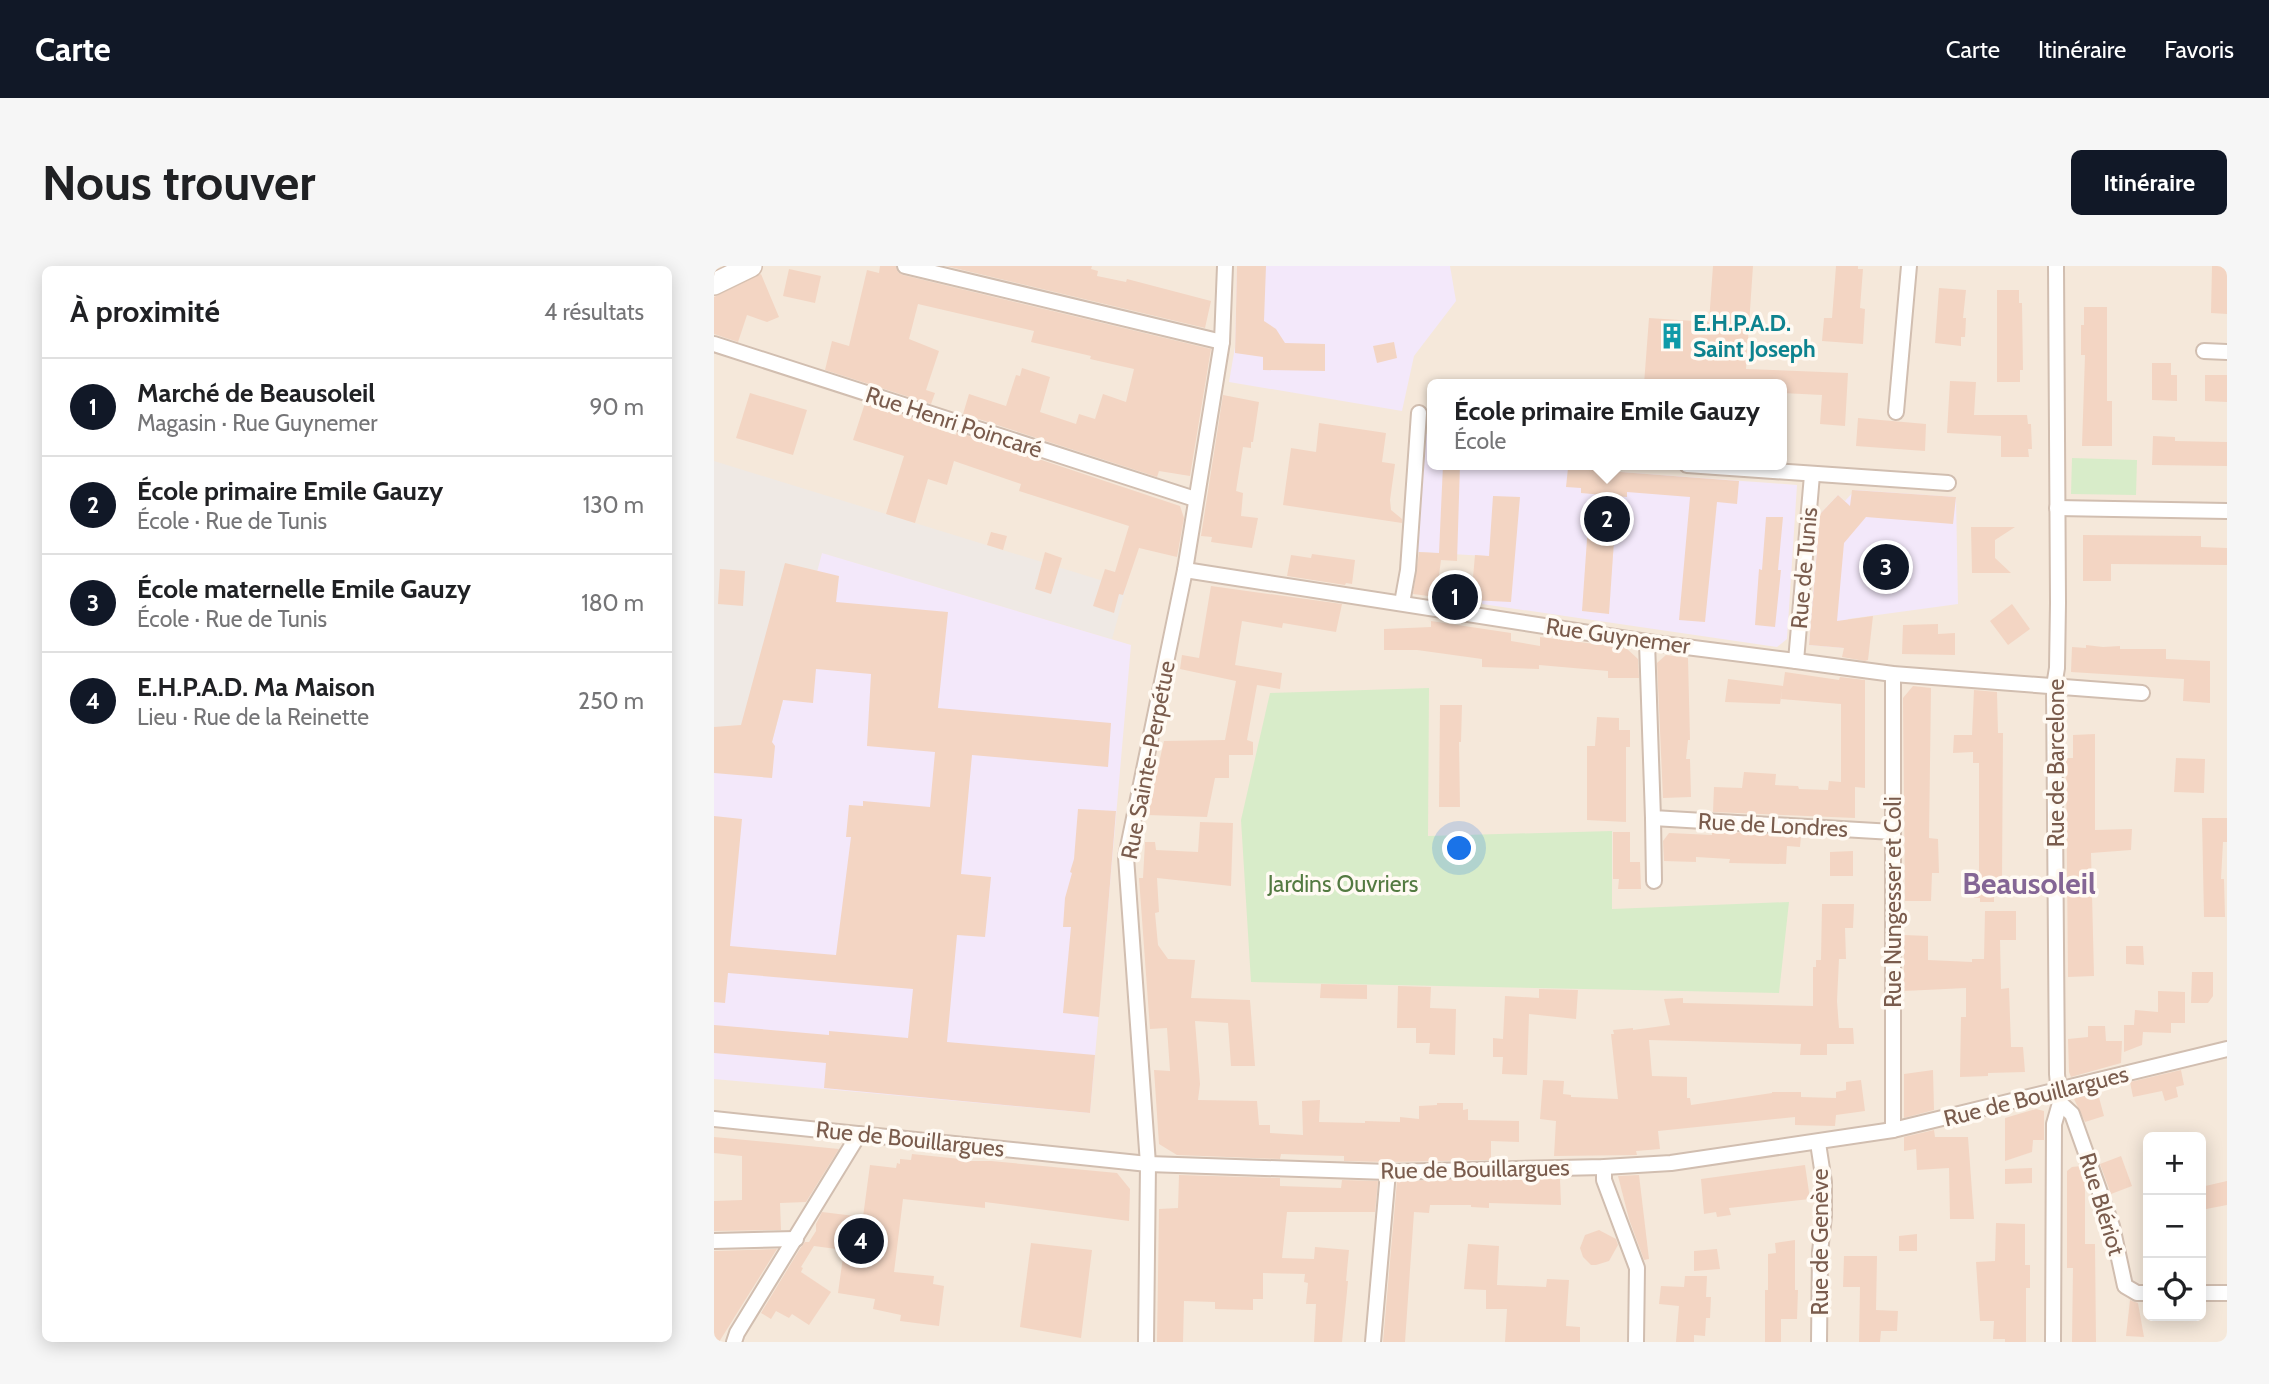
<!DOCTYPE html>
<html lang="fr">
<meta charset="utf-8">
<style>
body{margin:0;font-family:Cabin,sans-serif;background:#f6f6f6;color:#202124}
.controls{position:absolute;right:21px;bottom:21px;display:grid;overflow:hidden;border-radius:10px;box-shadow:0 4px 18px #0003}
.controls button{width:63px;height:63px;display:grid;place-items:center;padding:0;border:0;border-bottom:2px solid #e0e0e0;background:#fff;color:#202124;font:35px sans-serif}
.you{position:absolute;left:746px;top:583px;width:24px;height:24px;margin:-18px;border:5px solid #fff;border-radius:50%;background:#1a73e8;box-shadow:0 0 0 10px #1a73e833}
.badge{display:grid;place-items:center;width:46px;height:46px;border-radius:50%;background:#111827;color:#fff;font-size:23px;font-weight:700}
.pin{position:absolute;translate:-50% -50%;border:4px solid #fff;box-shadow:0 2px 7px #0006}
.popup{position:absolute;left:713px;top:113px;width:360px;height:91px;box-sizing:border-box;display:grid;place-content:center;border-radius:10px;background:#fff;filter:drop-shadow(0 2px 5px #0005);font-size:23px;white-space:nowrap;color:#757577}
.popup b{font-size:26px;color:#202124}
.popup::after{content:'';position:absolute;left:50%;top:100%;margin-left:-14px;border:14px solid transparent;border-top-color:#fff}
.list{margin:0;padding:0;list-style:none}
h2{display:flex;justify-content:space-between;align-items:center;height:91px;margin:0;padding:0 28px;font-size:30px}
h2 small{font-size:23px;font-weight:400;color:#757577}
.list li{display:grid;grid-template-columns:46px 1fr auto;gap:21px;align-items:center;box-sizing:border-box;height:98px;padding:0 28px;border-top:2px solid #e0e0e0}
.list b{display:block;font-size:26px;white-space:nowrap}
.list p{margin:0;font-size:23px;white-space:nowrap;color:#757577}
.list em{font-size:23px;font-style:normal;color:#757577}
.icon{flex:none;width:38px;height:38px;fill:none;stroke:currentColor;stroke-width:2;stroke-linecap:round;stroke-linejoin:round}
.map{position:relative;flex:none;width:1513px;height:1076px;overflow:hidden;border-radius:10px}
header{display:flex;align-items:center;gap:42px;box-sizing:border-box;height:98px;padding:0 35px;background:#111827;color:#fff}
header strong{font-size:33px}
nav{display:flex;gap:38px;margin-inline-start:auto;font-size:24px}
.intro{display:flex;align-items:center;justify-content:space-between;box-sizing:border-box;height:168px;padding:0 42px}
h1{margin:0;font-size:49px}
.button{padding:18px 32px;border-radius:10px;background:#111827;color:#fff;font-size:24px;font-weight:700}
main{display:flex;gap:42px;padding:0 42px}
aside{flex:1;background:#fff;border-radius:10px;box-shadow:0 4px 18px #0003}
.map>svg:first-child{display:block}
</style>
<header>
<strong>Carte</strong>
<nav><a>Carte</a><a>Itinéraire</a><a>Favoris</a></nav>
</header>
<div class="intro"><h1>Nous trouver</h1><a class="button">Itinéraire</a></div>
<main>
<aside>
<h2>À proximité<small>4 résultats</small></h2>
<ul class="list">
<li><span class="badge">1</span><div><b>Marché de Beausoleil</b><p>Magasin · Rue Guynemer</p></div><em>90 m</em></li>
<li><span class="badge">2</span><div><b>École primaire Emile Gauzy</b><p>École · Rue de Tunis</p></div><em>130 m</em></li>
<li><span class="badge">3</span><div><b>École maternelle Emile Gauzy</b><p>École · Rue de Tunis</p></div><em>180 m</em></li>
<li><span class="badge">4</span><div><b>E.H.P.A.D. Ma Maison</b><p>Lieu · Rue de la Reinette</p></div><em>250 m</em></li>
</ul>
</aside>
<div class="map">
<svg width="1513" height="1076" viewBox="0 0 1513 1076">
<rect width="100%" height="100%" fill="#fdf6ec"/>
<!-- residential -->
<path fill="#f5e8da" fill-rule="evenodd" d="M0 0H1513V1076H0ZM718 118H1068V199H718ZM1434 871H1487V1050H1434Z"/>
<!-- industrial -->
<polygon fill="#efe9e4" points="0,195 412,322 398,373 108,287 58,474 0,479"/>
<!-- education -->
<g fill="#f3e8fa">
<polygon points="523,0 736,0 742,35 700,90 688,145 515,116 521,81"/>
<polygon points="709,168 718,168 718,199 810,199 1083,219 1073,373 1063,381 768,338 772,290 703,286"/>
<polygon points="1141,224 1242,231 1244,338 1134,353 1130,382 1095,379 1104,264 1110,257 1103,251 1124,229 1131,235"/>
<polygon points="108,287 417,379 376,847 0,813 0,480 58,476"/>
</g>
<!-- green -->
<g fill="#d8ecc9">
<polygon points="1358,192 1423,194 1422,229 1357,228"/>
<polygon points="715,422 714,570 898,565 898,643 1075,636 1065,727 537,716 527,554 556,427"/>
</g>
<!-- building -->
<g fill="#f3d5c3">
<polygon points="166,0 182,0 184,6 189,9 497,83 476,210 445,205 443,211 249,148 255,128 292,140 302,109 306,110 308,102 336,111 326,146 362,158 365,148 381,153 389,128 412,136 420,103 376,93 377,90 317,76 320,65 204,38 195,73 225,85 212,124 221,127 217,138 111,104 118,75 135,80 153,4 165,7"/>
<polygon points="232,0 378,0 377,3 384,5 383,10 412,16 413,13 497,35 491,62"/>
<polygon points="523,0 552,0 550,55 562,63 571,77 611,78 611,105 549,104 549,91 521,87"/>
<polygon points="999,0 1039,0 1032,103 1134,107 1131,160 1106,158 1108,129 1068,127 1068,118 930,118 935,52 995,56"/>
<polygon points="1122,0 1144,0 1144,3 1149,3 1146,42 1151,43 1149,78 1108,75 1110,52 1118,52"/>
<polygon points="1498,0 1513,0 1513,48 1497,47"/>
<polygon points="75,3 107,10 101,37 69,30"/>
<polygon points="47,8 65,51 53,56 33,49 24,76 0,68 0,31"/>
<polygon points="1225,22 1252,24 1249,52 1252,52 1251,71 1247,71 1247,80 1221,77"/>
<polygon points="1283,24 1305,24 1305,37 1308,37 1309,104 1306,104 1306,116 1283,116"/>
<polygon points="1370,41 1393,41 1393,135 1398,135 1398,180 1368,180 1371,89 1367,89 1367,59 1370,59"/>
<polygon points="680,76 683,92 663,97 659,80"/>
<polygon points="1438,97 1457,97 1457,109 1463,109 1463,135 1438,134"/>
<polygon points="1491,109 1513,109 1513,136 1491,135"/>
<polygon points="1236,115 1262,116 1260,149 1313,149 1314,158 1317,158 1318,183 1314,183 1315,191 1287,191 1287,170 1233,167"/>
<polygon points="36,127 93,144 79,189 22,172"/>
<polygon points="509,129 545,136 539,176 537,176 537,182 529,181 522,225 529,227 527,250 544,252 538,282 497,276 498,271 487,270"/>
<polygon points="151,137 212,156 211,159 242,169 243,166 466,240 470,252 463,291 425,282 409,329 405,328 400,347 379,340 391,303 401,306 415,260 305,225 307,218 240,195 233,219 214,213 201,257 172,248 190,190 139,174"/>
<polygon points="1144,152 1212,158 1211,185 1142,180"/>
<polygon points="605,157 672,167 668,196 681,198 676,234 677,244 688,253 688,257 569,239 577,182 602,186"/>
<polygon points="1439,170 1461,171 1461,175 1513,176 1513,200 1438,199"/>
<polygon points="729,199 746,199 743,295 727,294 722,331 699,328 705,286 725,287"/>
<polygon points="854,202 1025,215 1023,238 1003,236 991,356 965,354 976,231 913,226 913,231 867,227 867,222 852,221"/>
<polygon points="1138,224 1242,231 1239,258 1152,251 1130,277 1123,355 1159,350 1154,394 1151,395 1128,391 1130,382 1095,379 1106,248 1124,229 1136,240"/>
<polygon points="779,230 806,231 797,336 757,334 761,289 775,290"/>
<polygon points="1052,251 1069,251 1064,304 1067,304 1061,361 1041,359 1045,303 1048,304"/>
<polygon points="874,259 901,260 895,348 868,345"/>
<polygon points="1257,261 1301,261 1281,274 1281,292 1297,307 1258,307"/>
<polygon points="277,266 293,270 289,284 273,279"/>
<polygon points="1369,269 1487,270 1487,281 1513,282 1513,299 1397,298 1397,315 1369,315"/>
<polygon points="331,286 348,292 337,328 321,323"/>
<polygon points="598,288 641,294 638,318 632,317 631,319 573,310 577,289 597,292"/>
<polygon points="71,297 125,310 122,336 234,346 224,442 397,457 394,501 258,489 247,608 277,611 271,671 243,669 233,776 381,789 376,847 110,822 112,797 0,787 0,759 115,769 115,765 194,772 199,723 14,707 11,737 0,736 0,550 28,553 16,680 122,689 137,571 132,571 135,539 149,540 149,535 216,541 221,486 153,480 157,408 102,403 99,437 69,434 58,476 61,480 58,512 0,507 0,461 27,459"/>
<polygon points="6,303 31,305 29,340 4,338"/>
<polygon points="497,320 628,338 622,366 569,357 568,362 528,355 521,399 568,407 566,423 543,419 533,474 539,476 539,489 515,489 515,512 501,512 493,551 433,549 450,475 511,474 522,415 466,403 468,389 485,392"/>
<polygon points="1298,338 1316,363 1294,379 1276,355"/>
<polygon points="717,355 797,367 797,375 826,380 826,371 912,382 924,393 925,412 894,412 894,405 825,399 825,403 768,401 768,393 703,384 670,384 670,363 717,361"/>
<polygon points="1224,358 1224,368 1241,367 1241,389 1188,388 1189,359"/>
<polygon points="1372,379 1389,381 1406,380 1406,383 1452,383 1452,393 1496,395 1496,437 1469,435 1470,413 1357,406 1358,381 1372,382"/>
<polygon points="952,389 974,392 976,474 974,474 972,493 976,493 977,531 949,532 943,397"/>
<polygon points="1071,406 1125,414 1126,411 1151,414 1151,522 1141,521 1141,552 999,546 1000,521 1028,522 1030,506 1062,508 1061,519 1084,520 1085,523 1114,524 1115,515 1127,516 1127,438 1067,433 1068,424 1066,438 1011,436 1014,413 1069,420"/>
<polygon points="1199,420 1217,422 1215,572 1224,573 1225,607 1218,607 1217,635 1191,635 1189,432"/>
<polygon points="1260,424 1283,426 1284,467 1289,467 1288,615 1280,616 1280,636 1266,636 1266,632 1260,632 1260,609 1265,610 1265,497 1259,497 1259,486 1239,487 1240,469 1258,469"/>
<polygon points="726,439 748,439 747,476 745,476 746,541 725,541"/>
<polygon points="883,451 905,452 905,464 916,464 916,481 912,481 912,556 873,554 873,480 881,480"/>
<polygon points="1381,468 1381,564 1418,563 1417,584 1377,587 1380,710 1354,711 1352,492 1359,492 1359,469"/>
<polygon points="1462,492 1491,493 1490,527 1460,526"/>
<polygon points="364,543 402,545 385,751 349,747 357,661 349,661 351,632 358,607 356,606 360,593"/>
<polygon points="1488,552 1513,552 1513,576 1509,576 1507,613 1510,613 1511,651 1490,651"/>
<polygon points="486,556 519,557 517,620 443,612 445,646 441,647 444,679 454,693 481,694 477,732 536,734 541,800 517,800 514,757 481,755 486,818 484,834 543,835 545,859 556,859 556,867 589,869 588,835 606,834 605,856 651,857 651,855 686,856 686,851 705,853 705,840 723,839 723,837 749,837 749,844 754,843 754,854 805,855 805,876 777,875 777,894 674,896 630,895 630,890 567,888 566,893 463,889 445,878 440,804 456,805 453,762 436,763 425,612 429,612 431,576 441,576 442,584 484,586"/>
<polygon points="998,565 1087,570 1086,581 1073,580 1072,598 1015,597 1016,593 982,591 982,596 950,595 949,575 955,567 998,569"/>
<polygon points="899,566 916,566 916,596 926,596 927,623 904,623 905,613 899,613"/>
<polygon points="1139,585 1139,610 1116,610 1116,586"/>
<polygon points="1108,638 1140,638 1139,662 1131,662 1132,693 1125,693 1123,735 1125,762 1139,762 1140,778 1113,778 1113,789 1086,789 1087,778 935,774 938,810 973,811 973,832 976,832 977,839 1058,827 1058,826 1087,826 1087,831 1122,832 1122,826 1132,824 1132,816 1147,814 1151,845 1122,849 1121,860 1081,859 1081,851 944,865 946,883 922,885 923,889 840,890 842,855 826,853 829,814 850,815 849,828 857,829 857,831 904,833 897,768 900,768 899,764 919,762 919,764 956,759 950,733 969,732 969,737 1099,740 1099,701 1102,701 1102,694 1107,694"/>
<polygon points="1271,645 1302,645 1302,674 1286,674 1287,723 1295,722 1297,781 1309,781 1311,806 1274,807 1274,810 1246,811 1247,751 1252,751 1252,722 1190,725 1190,669 1214,670 1214,694 1258,696 1258,693 1270,693"/>
<polygon points="1412,680 1429,680 1430,699 1412,698"/>
<polygon points="1478,706 1499,706 1499,730 1494,737 1477,737"/>
<polygon points="607,718 653,719 653,733 606,732"/>
<polygon points="684,720 717,721 716,742 742,743 741,789 715,788 716,777 702,777 702,762 683,762"/>
<polygon points="825,723 864,724 862,753 815,748 813,809 788,808 789,791 779,791 779,772 789,773 791,730 825,732"/>
<polygon points="1444,725 1471,726 1471,757 1457,757 1457,767 1429,766 1428,779 1410,786 1410,759 1420,759 1421,744 1444,746"/>
<polygon points="1374,760 1391,760 1392,775 1408,775 1407,797 1357,811 1355,806 1354,773 1374,771"/>
<polygon points="1219,804 1220,844 1190,852 1190,808"/>
<polygon points="1467,804 1470,819 1462,821 1464,831 1451,835 1448,825 1419,831 1416,816"/>
<polygon points="1383,824 1390,850 1371,856 1360,833"/>
<polygon points="1322,843 1330,845 1330,874 1319,874 1318,886 1291,895 1291,852"/>
<polygon points="1220,864 1221,871 1254,871 1260,953 1236,953 1235,902 1203,904 1202,883 1190,885 1190,871"/>
<polygon points="0,871 64,877 125,883 92,936 66,937 67,964 0,965 0,935 28,934 28,890 0,887"/>
<polygon points="198,888 246,893 246,895 277,895 403,907 416,923 415,955 271,936 271,942 189,933 180,1006 220,1010 219,1018 230,1020 225,1060 186,1055 187,1049 159,1043 161,1033 124,1027 130,984 100,980 87,1001 89,1002 87,1006 117,1026 95,1059 78,1048 75,1052 62,1045 57,1053 47,1047 87,981 91,976 95,976 102,965 102,958 108,946 149,951 156,899 182,902 183,897 186,898 186,893 197,894"/>
<polygon points="1407,890 1418,920 1397,928 1386,898"/>
<polygon points="1091,899 1096,933 1015,942 1017,949 1003,951 1002,946 990,948 987,913"/>
<polygon points="1367,900 1371,913 1371,978 1381,978 1382,1076 1358,1076 1359,1002 1353,1002 1353,905 1358,901"/>
<polygon points="1318,902 1318,917 1291,918 1291,903"/>
<polygon points="465,909 566,912 566,920 596,921 627,922 628,914 664,915 661,946 573,946 568,992 600,993 601,981 635,984 632,1015 634,1015 628,1076 600,1076 602,1038 592,1038 594,1017 590,1016 591,1008 549,1007 549,1033 539,1033 539,1044 501,1043 501,1036 470,1035 469,1076 443,1076 445,943 464,942"/>
<polygon points="925,909 935,993 930,994 915,953 904,910"/>
<polygon points="776,913 846,913 847,939 775,937 775,942 757,941 757,939 716,939 715,947 700,946 691,1076 669,1076 683,915"/>
<polygon points="1513,915 1513,939 1487,944 1487,921"/>
<polygon points="1282,957 1311,958 1311,999 1316,999 1316,1022 1312,1022 1312,1076 1291,1076 1291,1073 1279,1073 1280,1055 1266,1055 1262,996 1281,995"/>
<polygon points="885,964 902,973 904,979 895,995 882,999 877,999 869,991 866,982 871,969"/>
<polygon points="1203,968 1203,985 1185,985 1185,970"/>
<polygon points="1081,974 1081,1024 1084,1024 1083,1053 1067,1053 1067,1076 1051,1076 1051,1024 1054,1024 1054,988 1062,987 1061,977"/>
<polygon points="317,977 378,984 367,1072 306,1061"/>
<polygon points="754,978 785,980 783,1019 832,1021 833,1013 855,1014 852,1060 866,1061 866,1076 791,1076 793,1043 772,1043 772,1024 750,1023"/>
<polygon points="63,983 5,1076 0,1076 0,985"/>
<polygon points="1003,983 1006,1003 980,1005 980,985"/>
<polygon points="1130,990 1163,990 1162,1044 1184,1045 1183,1065 1167,1065 1166,1076 1145,1076 1146,1021 1129,1021"/>
<polygon points="971,1010 993,1010 992,1031 997,1031 996,1052 992,1052 991,1070 980,1069 980,1076 962,1076 965,1040 945,1038 947,1020 970,1021"/>
<polygon points="1416,1034 1424,1037 1430,1071 1412,1070"/>
</g>
<g fill="none" stroke-linecap="round" stroke-linejoin="round">
<!-- street casing -->
<g stroke="#d1beb0" stroke-width="18">
<g id="street">
<polyline points="191,0 508,76"/>
<polyline points="0,78 481,233"/>
<polyline points="1490,85 1513,86"/>
<polyline points="1182,146 1195,0"/>
<polyline points="973,199 1234,217"/>
<polyline points="1343,242 1513,245"/>
<polyline points="471,304 933,376 1082,395 1179,408 1428,427"/>
<polyline points="688,337 694,304 705,147"/>
<polyline points="933,376 939,552 1179,566"/>
<polyline points="1082,395 1098,209"/>
<polyline points="1179,408 1179,864"/>
<polyline points="939,552 940,615"/>
<polyline points="1346,837 1358,848 1398,960 1411,1020 1423,1027 1434,1027"/>
<polyline points="0,853 434,898 674,906 890,901 957,897 1179,864 1513,783"/>
<polyline points="1104,877 1110,916 1110,950 1106,986 1105,1076"/>
<polyline points="890,901 890,914 923,1002 922,1076"/>
<polyline points="0,975 82,973"/>
<polyline points="1487,1027 1513,1027"/>
<polyline points="20,1076 23,1067 145,868"/>
<polyline points="432,1076 434,898 412,591 471,304 508,76 511,0"/>
<polyline points="659,1076 674,906"/>
<polyline points="1339,1076 1340,858 1346,837 1343,808 1340,420 1343,402 1344,337 1342,0"/>
</g>
</g>
<!-- secondary casing -->
<g stroke="#d6c0b0" stroke-width="24">
<polyline id="secondary" points="0,18 37,0"/>
</g>
<!-- street -->
<use href="#street" stroke="#fff" stroke-width="14"/>
<!-- secondary -->
<use href="#secondary" stroke="#fff" stroke-width="21"/>
</g>
<!-- icons -->
<defs>
<g id="building-bare" transform="scale(2.1)"><path d="M-4-6H4V6H1V3H-1V6H-4ZM-2.5-4.3h1.7v1.8h-1.7ZM.8-4.3h1.7v1.8H.8ZM-2.5-1h1.7V.8h-1.7ZM.8-1h1.7V.8H.8Z" fill="#0f9aa8" stroke="#fffaf3" stroke-width="2.5" paint-order="stroke"/></g>
</defs>
<g fill-rule="evenodd">
<use href="#building-bare" x="958" y="70"/>
</g>
<g text-anchor="middle" stroke-width="7" stroke-linejoin="round" paint-order="stroke">
<!-- culture labels -->
<g font-size="23" font-weight="bold" fill="#0d838f" stroke="#fffaf3" text-anchor="start">
<text x="979" y="65">E.H.P.A.D.<tspan x="979" dy="26">Saint Joseph</tspan></text>
</g>
<!-- street labels -->
<g font-size="23" fill="#7a5c4d" stroke="#fffaf3">
<text transform="translate(240 156) rotate(18)" y="8">Rue Henri Poincaré</text>
<text transform="translate(1090 302) rotate(-85)" y="8">Rue de Tunis</text>
<text transform="translate(904 370) rotate(8)" y="8">Rue Guynemer</text>
<text transform="translate(434 494) rotate(-79)" y="8">Rue Sainte-Perpétue</text>
<text transform="translate(1342 497) rotate(-90)" y="8">Rue de Barcelone</text>
<text transform="translate(1059 559) rotate(3)" y="8">Rue de Londres</text>
<text transform="translate(1179 636) rotate(-90)" y="8">Rue Nungesser et Coli</text>
<text transform="translate(1322 830) rotate(-14)" y="8">Rue de Bouillargues</text>
<text transform="translate(196 873) rotate(6)" y="8">Rue de Bouillargues</text>
<text transform="translate(761 903) rotate(-1)" y="8">Rue de Bouillargues</text>
<text transform="translate(1388 938) rotate(73)" y="8">Rue Blériot</text>
<text transform="translate(1106 976) rotate(-90)" y="8">Rue de Genève</text>
</g>
<!-- park labels -->
<g font-size="23" fill="#537a41" stroke="#fffaf3">
<text x="629" y="626">Jardins Ouvriers</text>
</g>
<!-- district labels -->
<g font-size="30" font-weight="bold" fill="#846695" stroke="#fffaf3">
<text x="1315" y="628">Beausoleil</text>
</g>
</g>
</svg>
<div class="controls">
<button>+</button>
<button>−</button>
<button><svg class="icon" aria-label="locate" viewBox="0 0 24 24"><circle cx="12" cy="12" r="6"/><path d="M12 2v4M12 18v4M2 12h4M18 12h4"/></svg></button>
</div>
<div class="you"></div>
<div class="pin badge" style="left:741px;top:331px">1</div>
<div class="pin badge" style="left:893px;top:253px">2</div>
<div class="popup"><b>École primaire Emile Gauzy</b>École</div>
<div class="pin badge" style="left:1172px;top:301px">3</div>
<div class="pin badge" style="left:147px;top:975px">4</div>
</div>
</main>
